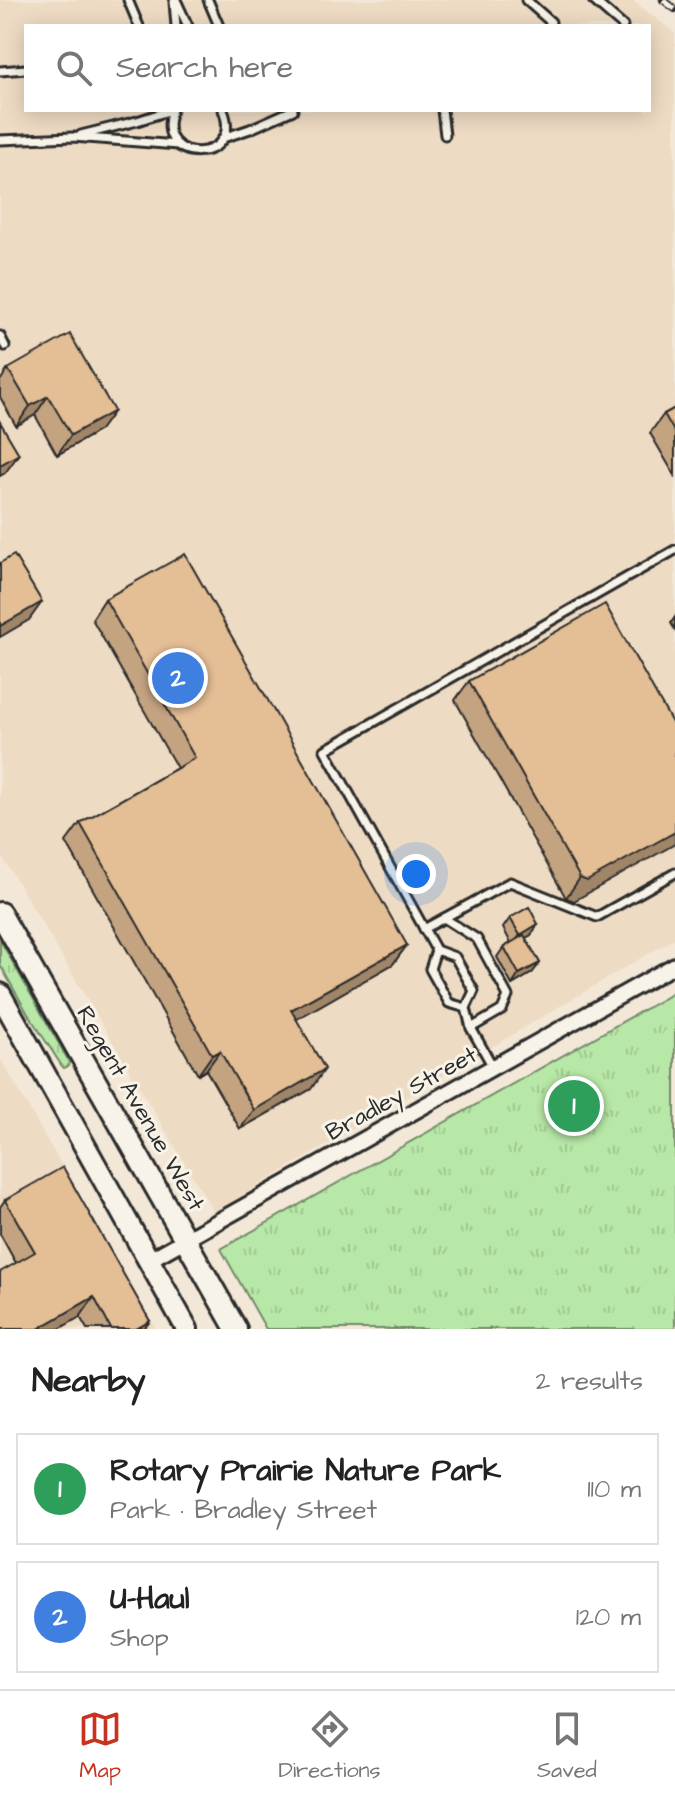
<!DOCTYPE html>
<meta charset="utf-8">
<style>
body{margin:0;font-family:"Architects Daughter",sans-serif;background:#f2f2f2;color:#222}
.you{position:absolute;left:416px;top:874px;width:28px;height:28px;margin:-20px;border:6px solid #fff;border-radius:50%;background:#1a73e8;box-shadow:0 0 0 12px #1a73e833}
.badge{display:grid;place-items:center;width:52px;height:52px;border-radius:50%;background:#c8321e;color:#fff;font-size:26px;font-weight:700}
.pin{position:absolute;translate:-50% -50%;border:4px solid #fff;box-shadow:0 2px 8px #0006}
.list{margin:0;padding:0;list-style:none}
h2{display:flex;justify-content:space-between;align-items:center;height:104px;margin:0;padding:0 32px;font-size:34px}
h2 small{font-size:26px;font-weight:400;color:#767676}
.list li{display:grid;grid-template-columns:52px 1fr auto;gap:24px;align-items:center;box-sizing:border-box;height:112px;margin:0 16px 16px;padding:0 16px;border:2px solid #e0e0e0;border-radius:0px}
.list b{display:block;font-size:30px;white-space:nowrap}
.list p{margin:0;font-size:26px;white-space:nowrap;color:#767676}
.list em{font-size:26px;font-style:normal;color:#767676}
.icon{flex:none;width:44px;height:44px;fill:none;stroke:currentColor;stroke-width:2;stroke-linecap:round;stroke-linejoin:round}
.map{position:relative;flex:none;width:675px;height:1329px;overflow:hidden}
.search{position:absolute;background:#fff;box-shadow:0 4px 20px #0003;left:24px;right:24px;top:24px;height:88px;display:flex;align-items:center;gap:20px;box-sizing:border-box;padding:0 28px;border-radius:0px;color:#767676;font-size:30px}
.sheet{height:360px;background:#fff}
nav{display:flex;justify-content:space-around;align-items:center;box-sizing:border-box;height:112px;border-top:2px solid #e0e0e0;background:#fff;font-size:22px;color:#767676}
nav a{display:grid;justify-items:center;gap:4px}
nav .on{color:#c8321e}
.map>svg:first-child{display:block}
</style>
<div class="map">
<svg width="675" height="1329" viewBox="0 0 675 1329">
<defs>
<pattern id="grass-tufts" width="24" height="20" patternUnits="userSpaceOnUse" patternTransform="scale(2)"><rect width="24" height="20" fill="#b8e8a7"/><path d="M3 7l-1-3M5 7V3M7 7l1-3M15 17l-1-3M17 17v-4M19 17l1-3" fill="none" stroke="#9ec790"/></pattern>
</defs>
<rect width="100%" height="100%" fill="#f3e8d7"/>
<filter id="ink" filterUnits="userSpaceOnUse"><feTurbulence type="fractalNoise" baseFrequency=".0125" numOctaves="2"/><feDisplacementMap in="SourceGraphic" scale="16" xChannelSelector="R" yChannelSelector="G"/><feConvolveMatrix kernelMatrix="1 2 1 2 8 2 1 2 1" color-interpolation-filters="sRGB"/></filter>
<g filter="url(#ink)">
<!-- built -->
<g fill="#eedbc3" fill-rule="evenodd">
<path d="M0 0H632L675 33V938L214 1212 0 853ZM26 26H649V110H26Z"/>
<polygon points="0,1058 156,1329 0,1329"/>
</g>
<!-- grass -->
<g fill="url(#grass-tufts)" stroke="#728a69" stroke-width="2">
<polygon points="0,940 67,1058 69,1062 68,1066 64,1068 62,1066 28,1014 0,965"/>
<polygon points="675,992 675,1329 266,1329 221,1249"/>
</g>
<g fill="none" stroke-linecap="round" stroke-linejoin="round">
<!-- service casing -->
<g stroke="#2b2b2b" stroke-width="13">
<g id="service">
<polyline points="128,0 139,26"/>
<polyline points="176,0 188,26"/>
<polyline points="208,0 219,26"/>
<polyline points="526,0 551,22 550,26"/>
<polyline points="593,0 623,26"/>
<polyline points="174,2 176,26"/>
<polyline points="0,71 26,69"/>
<path d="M172 110C152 167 245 164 223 110"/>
<polyline points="442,110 445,135"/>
<polyline points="81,135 137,121 171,110"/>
<polyline points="223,138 250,129 293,110"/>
<polyline points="0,140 73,137 178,145"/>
<polyline points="0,336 5,346"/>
<polyline points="444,918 477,939 508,996 502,1010 471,1028"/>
<polyline points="424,929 510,882 597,917 675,873"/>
<polyline points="436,950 325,750 675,550"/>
<polyline points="466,1008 449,1003 430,969 436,950 455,957 474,991 466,1008 471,1028 493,1067"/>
</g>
</g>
<!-- minor casing -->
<g stroke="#2b2b2b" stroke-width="20">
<polyline id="minor" points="149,1260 675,965"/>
</g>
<!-- secondary casing -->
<g stroke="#2b2b2b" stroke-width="26">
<g id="secondary">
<polyline points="0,913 236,1329"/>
<polyline points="0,994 187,1329"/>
</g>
</g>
<!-- service -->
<use href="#service" stroke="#f7f3e8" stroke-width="7"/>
<!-- minor -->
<use href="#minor" stroke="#f7f3e8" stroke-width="14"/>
<!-- secondary -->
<use href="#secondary" stroke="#f7f3e8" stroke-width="20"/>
<!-- rail casing -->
<g stroke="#2b2b2b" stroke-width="8">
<polyline id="rail" points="663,0 675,9"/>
</g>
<!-- rail -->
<use href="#rail" stroke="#f7f3e8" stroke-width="5" stroke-dasharray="15" stroke-linecap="butt"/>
</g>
<!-- wall -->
<g fill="#c4a380" stroke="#2b2b2b" stroke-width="2">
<polygon points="8,369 100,430 57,455 35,415 16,426 0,397 0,381"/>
<polygon points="675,408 675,476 650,433 664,414"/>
<polygon points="105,599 407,945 393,964 296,1019 311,1089 240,1129 206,1070 198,1075 66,842 80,823 177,768 92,619"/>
<polygon points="675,617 675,630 671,623"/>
<polygon points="469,681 675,728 574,901 566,898 455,700"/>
<polygon points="510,918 538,924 531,935 525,938 540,963 532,973 512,985 497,957 504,947 511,943 503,928"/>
<polygon points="5,1200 150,1321 144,1329 87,1329 80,1317 16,1263 0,1234 0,1207"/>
</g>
<!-- shaded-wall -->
<g fill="#a08568" stroke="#2b2b2b" stroke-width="2">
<polygon points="48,396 35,415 16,426 30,406"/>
<polygon points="114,411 100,430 57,455 71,435"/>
<polygon points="19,454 5,473 0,476 0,465"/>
<polygon points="42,602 29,620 0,637 0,626"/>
<polygon points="675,832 675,844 574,901 566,898 580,878"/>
<polygon points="538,924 531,935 513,945 520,935"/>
<polygon points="407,945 393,964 278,1030 291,1010"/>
<polygon points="540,963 532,973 512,985 519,974"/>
<polygon points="220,1051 206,1070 198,1075 212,1055"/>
<polygon points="325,1069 311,1089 240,1129 254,1110"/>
<polygon points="94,1297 80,1317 59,1329 38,1329"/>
<polygon points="150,1321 144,1329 136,1329"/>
</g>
<!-- building -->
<g fill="#e4be95" stroke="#2b2b2b" stroke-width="2">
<polygon points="70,334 114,411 71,435 48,396 30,406 8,369"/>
<polygon points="675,408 675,433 664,414"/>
<polygon points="0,422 19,454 0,465"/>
<polygon points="185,554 407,945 291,1010 325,1069 254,1110 220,1051 212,1055 80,823 195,758 105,599"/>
<polygon points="14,555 42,602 0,626 0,563"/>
<polygon points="605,604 675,728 675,832 587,881 580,878 469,681"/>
<polygon points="529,907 538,924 520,935 510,918"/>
<polygon points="524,935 540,963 519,974 504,947"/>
<polygon points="63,1167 150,1321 136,1329 111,1329 94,1297 38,1329 0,1329 0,1272 35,1252 5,1200"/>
</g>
</g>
<g text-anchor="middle" stroke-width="6" stroke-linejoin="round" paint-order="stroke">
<!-- street labels -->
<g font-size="24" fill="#2b2b2b" stroke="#f7f3e8">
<text transform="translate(401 1093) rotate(-29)" y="8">Bradley Street</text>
<text transform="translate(141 1108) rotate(60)" y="8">Regent Avenue West</text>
</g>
</g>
</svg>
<div class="you"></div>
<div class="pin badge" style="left:574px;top:1106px;background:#2e9e5b">1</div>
<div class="pin badge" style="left:178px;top:678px;background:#3f7fe0">2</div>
<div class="search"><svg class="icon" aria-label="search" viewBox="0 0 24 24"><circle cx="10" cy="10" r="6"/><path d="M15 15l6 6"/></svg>Search here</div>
</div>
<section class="sheet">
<h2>Nearby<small>2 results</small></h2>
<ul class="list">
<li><span class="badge" style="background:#2e9e5b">1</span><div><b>Rotary Prairie Nature Park</b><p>Park · Bradley Street</p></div><em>110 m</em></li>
<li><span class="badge" style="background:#3f7fe0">2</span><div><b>U-Haul</b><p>Shop</p></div><em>120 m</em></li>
</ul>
</section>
<nav>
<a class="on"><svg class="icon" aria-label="map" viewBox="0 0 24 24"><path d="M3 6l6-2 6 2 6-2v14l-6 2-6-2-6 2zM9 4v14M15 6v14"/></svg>Map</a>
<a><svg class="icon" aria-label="directions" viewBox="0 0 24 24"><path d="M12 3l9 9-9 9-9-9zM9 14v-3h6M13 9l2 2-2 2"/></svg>Directions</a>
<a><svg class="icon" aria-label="saved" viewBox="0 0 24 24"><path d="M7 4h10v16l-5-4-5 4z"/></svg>Saved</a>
</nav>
